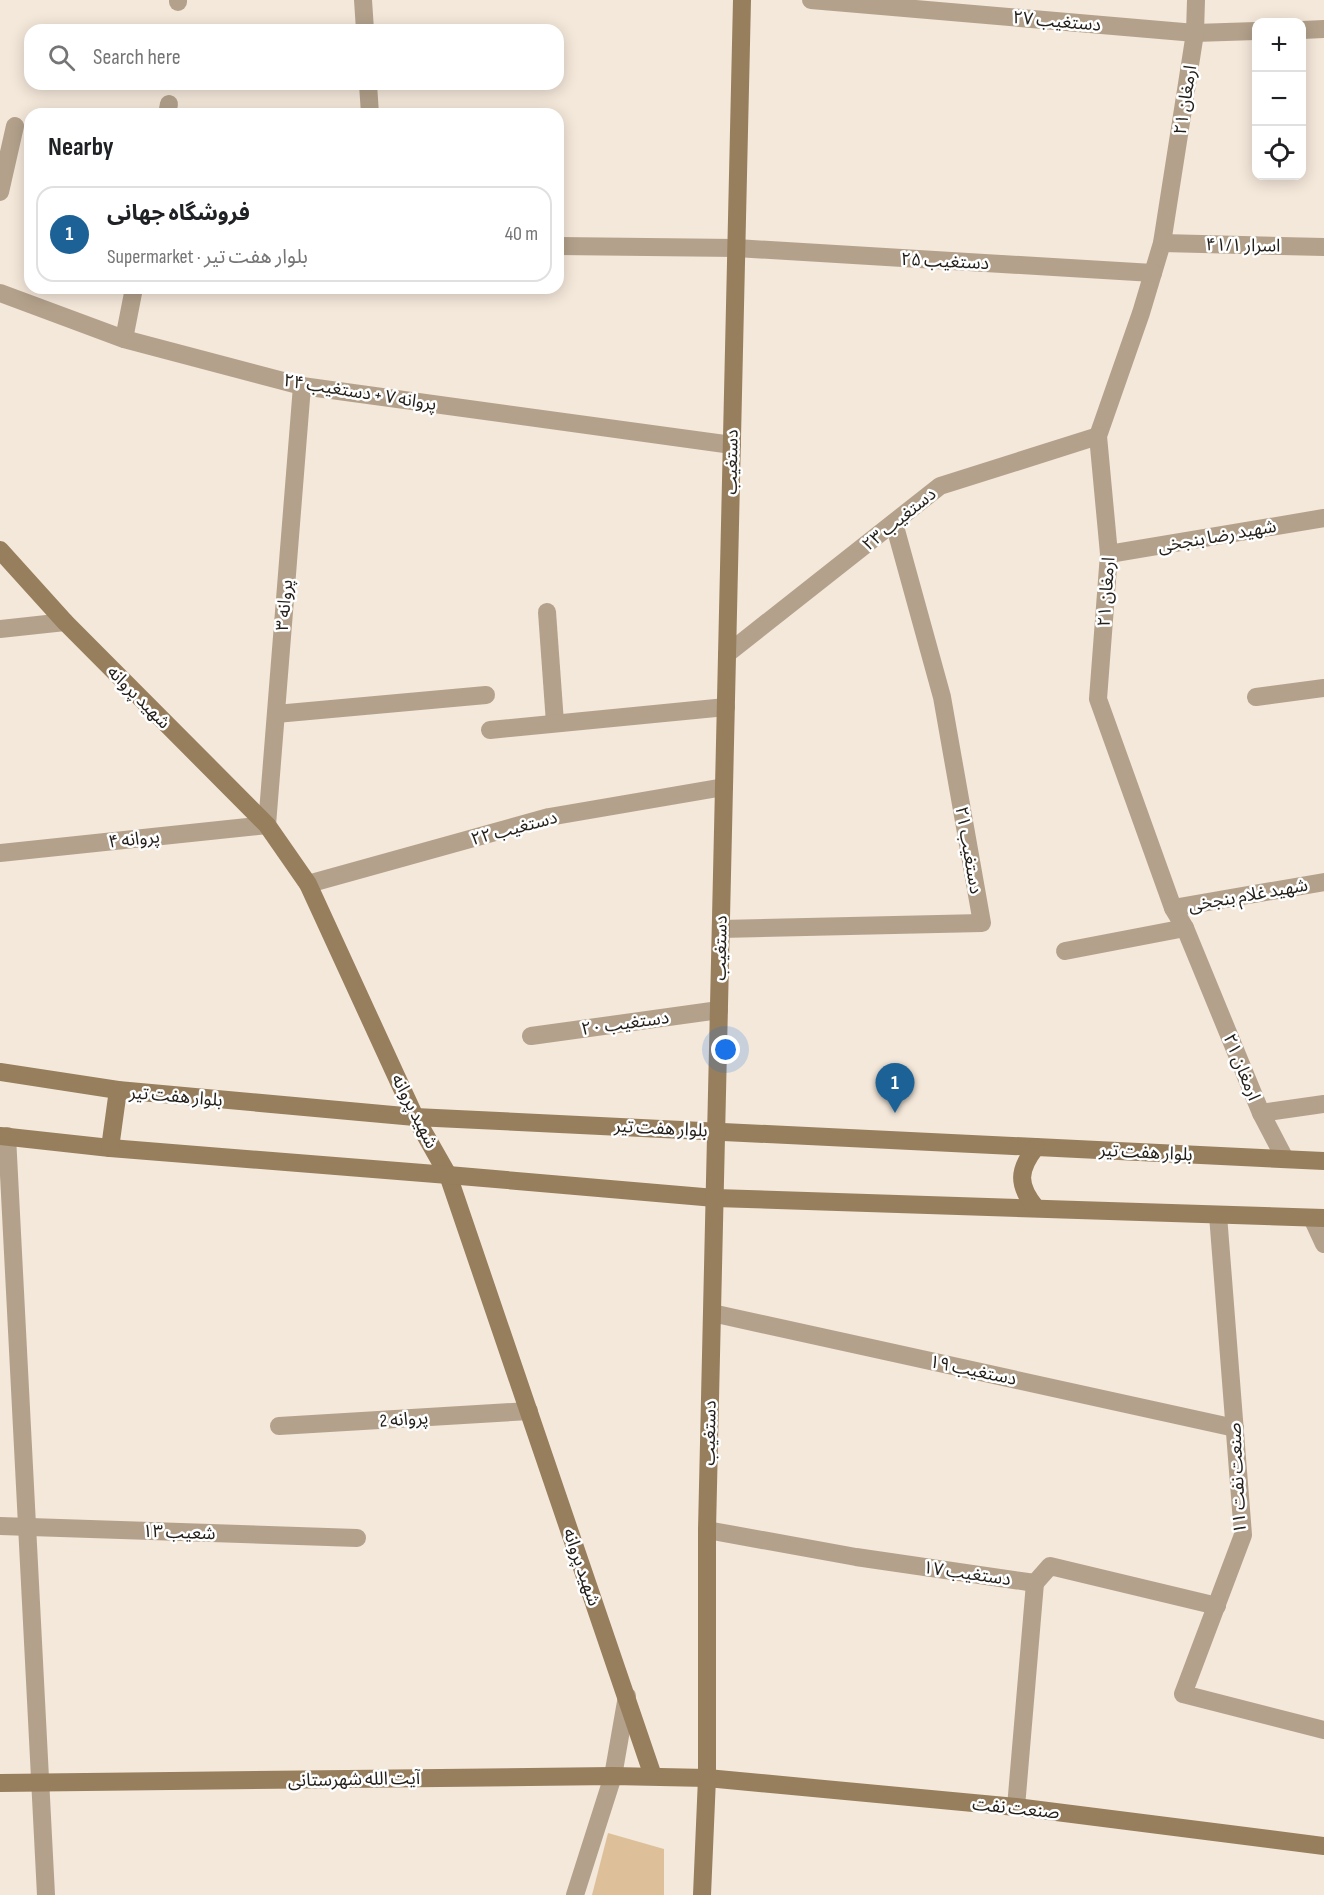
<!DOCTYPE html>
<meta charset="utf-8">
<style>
body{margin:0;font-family:"Sofia Sans Condensed","Noto Sans Arabic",sans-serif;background:#f6f6f6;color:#202124}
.controls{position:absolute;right:18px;top:18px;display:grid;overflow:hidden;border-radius:12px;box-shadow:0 3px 15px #0003}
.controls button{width:54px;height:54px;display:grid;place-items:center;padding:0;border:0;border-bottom:2px solid #e0e0e0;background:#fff;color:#202124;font:30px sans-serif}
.you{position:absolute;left:726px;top:1050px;width:21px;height:21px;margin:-15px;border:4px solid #fff;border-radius:50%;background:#1a73e8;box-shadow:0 0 0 9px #1a73e833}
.badge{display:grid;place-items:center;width:39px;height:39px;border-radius:50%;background:#1d6296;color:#fff;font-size:20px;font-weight:700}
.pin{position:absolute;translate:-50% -50px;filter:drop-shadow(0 2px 3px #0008)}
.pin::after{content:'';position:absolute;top:32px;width:21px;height:18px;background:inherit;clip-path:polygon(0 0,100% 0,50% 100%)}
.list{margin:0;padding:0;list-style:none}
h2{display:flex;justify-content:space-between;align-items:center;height:78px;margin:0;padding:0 24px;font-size:26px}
h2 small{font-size:20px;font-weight:400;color:#757577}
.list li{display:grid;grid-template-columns:39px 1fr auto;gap:18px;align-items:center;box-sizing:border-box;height:96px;margin:0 12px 12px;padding:0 12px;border:2px solid #e0e0e0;border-radius:18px}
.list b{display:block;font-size:22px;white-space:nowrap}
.list p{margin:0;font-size:20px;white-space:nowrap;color:#757577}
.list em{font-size:20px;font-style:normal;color:#757577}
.icon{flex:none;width:33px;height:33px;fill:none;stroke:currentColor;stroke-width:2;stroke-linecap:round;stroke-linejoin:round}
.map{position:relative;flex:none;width:1324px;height:1895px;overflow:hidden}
.search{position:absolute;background:#fff;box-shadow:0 3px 15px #0003;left:24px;top:24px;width:540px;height:66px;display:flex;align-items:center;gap:15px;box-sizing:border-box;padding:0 21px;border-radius:18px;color:#757577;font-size:22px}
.panel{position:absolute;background:#fff;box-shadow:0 3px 15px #0003;left:24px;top:108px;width:540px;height:186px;border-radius:18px}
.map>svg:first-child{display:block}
</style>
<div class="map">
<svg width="1324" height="1895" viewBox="0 0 1324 1895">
<rect width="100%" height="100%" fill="#f4e8da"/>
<!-- green -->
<polygon fill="#ddc09a" points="608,1833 664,1849 664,1895 592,1895"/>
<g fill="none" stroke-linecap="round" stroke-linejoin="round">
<!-- street -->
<g stroke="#b3a18b" stroke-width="18">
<polyline points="363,0 365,30"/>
<polyline points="811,0 1195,33 1256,31"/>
<polyline points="1196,0 1195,33 1162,243 1141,313 1098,436 1109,554 1098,699 1173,908 1185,928 1261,1113 1285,1159"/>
<polyline points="178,2 178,0"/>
<polyline points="1302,30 1324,29"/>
<polyline points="368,84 370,114"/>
<polyline points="167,114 169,104"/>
<polyline points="0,192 15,126"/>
<polyline points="1162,243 1324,247"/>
<polyline points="558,246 736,248 1153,273"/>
<polyline points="0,293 124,339 302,386 732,445"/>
<polyline points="124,339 134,288"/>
<polyline points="1109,554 1324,518"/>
<polyline points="547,612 555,723"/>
<polyline points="0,629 65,622"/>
<polyline points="727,654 940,486 1098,436"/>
<polyline points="1256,697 1324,688"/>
<polyline points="276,714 486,695"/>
<polyline points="490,730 726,707"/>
<polyline points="0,853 267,825 302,386"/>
<polyline points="308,884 549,817 724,787"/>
<polyline points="1173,908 1324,882"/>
<polyline points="721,929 982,923 942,697 894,523"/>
<polyline points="1065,951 1185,928"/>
<polyline points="531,1036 719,1010"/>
<polyline points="1261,1113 1324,1104"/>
<polyline points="7,1136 46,1895"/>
<polyline points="1218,1215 1243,1535 1183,1694 1324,1730"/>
<polyline points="1312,1218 1324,1244"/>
<polyline points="712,1313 1235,1428"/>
<polyline points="279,1426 529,1411"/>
<polyline points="0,1526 357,1538"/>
<polyline points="707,1530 856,1557 1035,1583 1050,1566 1217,1606"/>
<polyline points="1016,1807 1035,1583"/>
<polyline points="575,1895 613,1776 627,1696"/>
</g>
<!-- secondary -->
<g stroke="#977e5d" stroke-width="18">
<polyline points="0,550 65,622 267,825 308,884 415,1117 448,1175 653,1776"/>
<polyline points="0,1072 118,1090 415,1117 1324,1161"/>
<polyline points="0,1136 110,1148 448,1175 715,1198 1324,1218"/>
<path d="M1036 1147C1018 1170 1017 1185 1036 1208"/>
<polyline points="110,1148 118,1090"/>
<polyline points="0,1783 613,1776 707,1778 1016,1807 1324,1846"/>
<polyline points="702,1895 707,1778 707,1530 742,0"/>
</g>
</g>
<g text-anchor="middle" stroke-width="5" stroke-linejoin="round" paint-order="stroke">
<!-- street labels -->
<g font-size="18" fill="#221e19" stroke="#fff">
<text transform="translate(1057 21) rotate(5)" y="6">دستغیب ۲۷</text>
<text transform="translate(1185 100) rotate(-81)" y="6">ارمغان ۲۱</text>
<text transform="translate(1243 245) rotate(1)" y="6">اسرار ۴۱/۱</text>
<text transform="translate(945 261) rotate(3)" y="6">دستغیب ۲۵</text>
<text transform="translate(360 392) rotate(9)" y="6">پروانه ۷ + دستغیب ۲۴</text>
<text transform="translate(731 462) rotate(-89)" y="6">دستغیب</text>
<text transform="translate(899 519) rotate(-39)" y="6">دستغیب ۲۳</text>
<text transform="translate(1217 536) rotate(-10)" y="6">شهید رضا بنجخی</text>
<text transform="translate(1106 592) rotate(-86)" y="6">ارمغان ۲۱</text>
<text transform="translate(284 605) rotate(-85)" y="6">پروانه ۳</text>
<text transform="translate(139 697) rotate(45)" y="6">شهید پروانه</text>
<text transform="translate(514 828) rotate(-15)" y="6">دستغیب ۲۲</text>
<text transform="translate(134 839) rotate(-6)" y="6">پروانه ۴</text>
<text transform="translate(969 850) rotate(80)" y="6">دستغیب ۲۱</text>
<text transform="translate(1248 895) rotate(-10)" y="6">شهید غلام بنجخی</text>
<text transform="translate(720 948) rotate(-89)" y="6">دستغیب</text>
<text transform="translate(625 1023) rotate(-8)" y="6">دستغیب ۲۰</text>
<text transform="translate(1242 1067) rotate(68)" y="6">ارمغان ۲۱</text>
<text transform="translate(176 1096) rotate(5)" y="6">بلوار هفت تیر</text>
<text transform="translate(415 1111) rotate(63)" y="6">شهید پروانه</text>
<text transform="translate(661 1128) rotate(3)" y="6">بلوار هفت تیر</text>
<text transform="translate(1146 1152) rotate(3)" y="6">بلوار هفت تیر</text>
<text transform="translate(973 1370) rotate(12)" y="6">دستغیب ۱۹</text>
<text transform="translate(404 1419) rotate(-4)" y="6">پروانه 2</text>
<text transform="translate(709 1433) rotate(-89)" y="6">دستغیب</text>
<text transform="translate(1237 1478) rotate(-93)" y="6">صنعت نفت ۱۱</text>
<text transform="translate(179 1532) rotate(2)" y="6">شعیب ۱۳</text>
<text transform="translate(582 1567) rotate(71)" y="6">شهید پروانه</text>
<text transform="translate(967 1573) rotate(8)" y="6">دستغیب ۱۷</text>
<text transform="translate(354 1779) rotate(-1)" y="6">آیت الله شهرستانی</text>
<text transform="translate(1016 1808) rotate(6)" y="6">صنعت نفت</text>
</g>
</g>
</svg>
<div class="controls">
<button>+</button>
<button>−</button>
<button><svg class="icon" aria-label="locate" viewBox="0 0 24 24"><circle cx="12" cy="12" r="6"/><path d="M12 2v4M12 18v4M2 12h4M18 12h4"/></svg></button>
</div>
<div class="you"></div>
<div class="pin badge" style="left:895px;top:1113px">1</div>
<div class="search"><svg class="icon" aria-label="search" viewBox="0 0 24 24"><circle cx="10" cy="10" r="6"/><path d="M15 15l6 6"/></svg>Search here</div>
<section class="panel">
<h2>Nearby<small></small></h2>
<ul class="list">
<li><span class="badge">1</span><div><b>فروشگاه جهانی</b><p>Supermarket · بلوار هفت تیر</p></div><em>40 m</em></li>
</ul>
</section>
</div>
